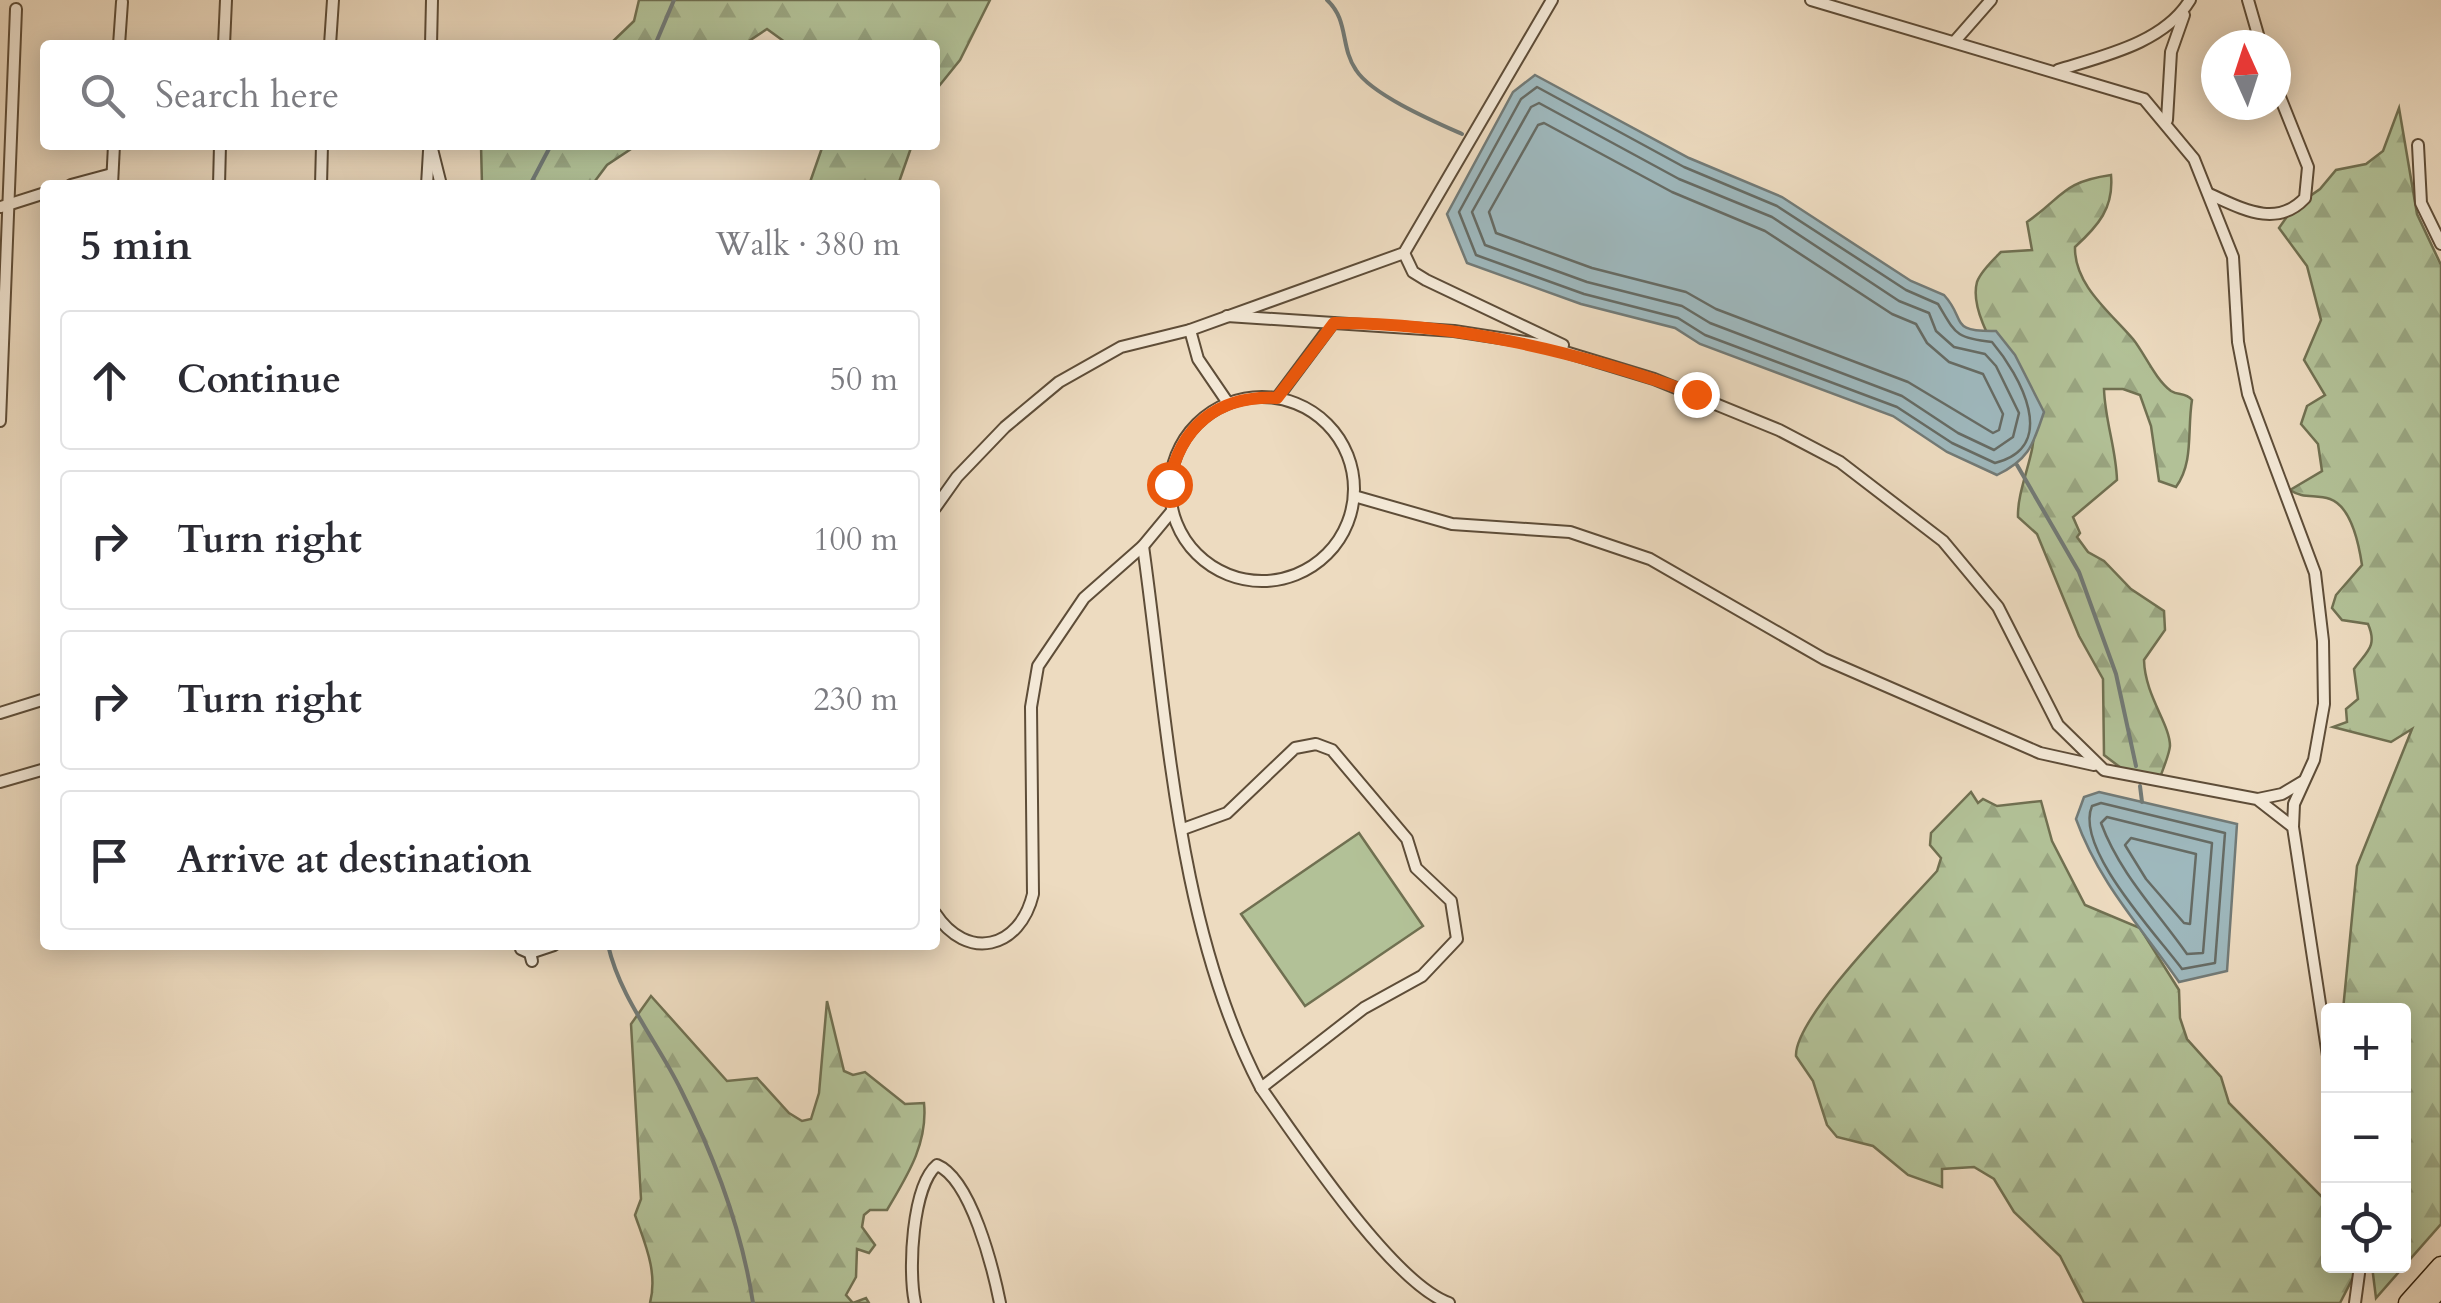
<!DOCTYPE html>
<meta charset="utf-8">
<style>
body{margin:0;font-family:Cardo,serif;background:#f2f2f3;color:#2b2b33}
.controls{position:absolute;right:30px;bottom:30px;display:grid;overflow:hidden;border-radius:10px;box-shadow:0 5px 25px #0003}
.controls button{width:90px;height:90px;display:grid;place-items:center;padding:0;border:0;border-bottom:2px solid #e1e1e2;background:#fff;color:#2b2b33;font:50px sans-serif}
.compass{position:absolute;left:2201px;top:30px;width:90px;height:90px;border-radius:50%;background:#fff;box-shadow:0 5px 25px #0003;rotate:357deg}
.stop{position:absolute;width:30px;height:30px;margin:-22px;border:8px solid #ea580c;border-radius:50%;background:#fff}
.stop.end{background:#ea580c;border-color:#fff;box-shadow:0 2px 10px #0008}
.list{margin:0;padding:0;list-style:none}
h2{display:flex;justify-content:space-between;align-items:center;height:130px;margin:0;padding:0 40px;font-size:42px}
h2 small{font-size:32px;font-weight:400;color:#7c7c81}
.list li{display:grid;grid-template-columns:65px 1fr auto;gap:30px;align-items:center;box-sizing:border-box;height:140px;margin:0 20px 20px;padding:0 20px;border:2px solid #e1e1e2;border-radius:10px}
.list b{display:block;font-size:38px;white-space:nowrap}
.list em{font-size:32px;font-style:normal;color:#7c7c81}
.icon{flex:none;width:55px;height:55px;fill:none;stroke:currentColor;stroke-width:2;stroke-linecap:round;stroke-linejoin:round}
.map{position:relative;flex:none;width:2441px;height:1303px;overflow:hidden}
.search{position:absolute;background:#fff;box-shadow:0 5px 25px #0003;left:40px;top:40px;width:900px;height:110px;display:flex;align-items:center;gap:25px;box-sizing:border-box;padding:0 35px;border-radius:10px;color:#7c7c81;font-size:38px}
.panel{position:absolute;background:#fff;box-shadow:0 5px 25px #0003;left:40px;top:180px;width:900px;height:770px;border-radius:10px}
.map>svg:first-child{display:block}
</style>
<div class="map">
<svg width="2441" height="1303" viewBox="0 0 2441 1303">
<defs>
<pattern id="forest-firs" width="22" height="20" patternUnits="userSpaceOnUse" patternTransform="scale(2.5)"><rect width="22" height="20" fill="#b2c197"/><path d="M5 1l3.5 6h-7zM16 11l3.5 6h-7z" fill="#99a581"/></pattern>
</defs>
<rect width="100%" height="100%" fill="#eddbc0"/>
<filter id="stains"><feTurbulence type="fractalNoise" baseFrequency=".002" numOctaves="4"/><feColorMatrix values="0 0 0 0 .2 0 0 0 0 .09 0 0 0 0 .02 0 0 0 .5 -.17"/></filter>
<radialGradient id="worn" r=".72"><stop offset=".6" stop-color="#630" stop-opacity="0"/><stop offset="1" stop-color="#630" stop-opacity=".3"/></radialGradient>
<!-- grass -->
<polygon fill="#b2c197" stroke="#707051" stroke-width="2.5" points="1359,833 1423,926 1305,1006 1241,914"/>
<!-- forest -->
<g fill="url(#forest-firs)" stroke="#707051" stroke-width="2.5">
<polygon points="639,0 990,0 960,60 935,91 935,45 789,45 767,29 743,45 609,45 634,21"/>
<path d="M2399 108 2417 214 2441 265V1224L2376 1298 2372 1266H2404V1011L2343 1010 2357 866 2412 729 2391 742 2333 727 2347 722 2346 709 2358 699 2354 669C2366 652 2378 647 2368 624L2342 620 2332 608 2336 595 2362 565C2359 545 2352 507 2330 499 2316 494 2303 499 2290 490L2322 471 2318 444 2301 424 2307 406 2325 395 2304 360 2321 320 2307 266 2279 228 2293 208 2320 189 2336 170 2366 164 2383 151Z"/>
<polygon points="481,145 637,145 607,165 592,185 482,185"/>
<polygon points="823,145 912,145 898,185 809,185"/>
<path d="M2111 175C2114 208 2098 226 2075 247 2074 285 2111 313 2133 339 2145 354 2155 379 2171 391 2179 396 2185 392 2192 400 2187 431 2194 462 2176 487L2159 481 2151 426 2140 395 2123 389H2104C2105 421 2116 448 2117 480L2073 517 2080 533 2077 537 2088 552 2104 561 2131 589 2164 611 2165 630 2144 660C2145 696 2170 724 2170 746 2169 756 2163 768 2160 778L2125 771 2104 755 2103 679 2079 636 2037 534 2018 517C2017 487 2038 450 2033 426 2025 386 1966 322 1977 282 1981 271 1993 260 2001 252L2032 250 2027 222C2064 196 2062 182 2111 175Z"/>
<path d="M1971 792 1978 803 1983 799 1997 806 2041 801 2052 841 2085 905 2140 928 2179 990 2180 1018 2187 1039 2221 1077 2229 1103 2328 1203V1266H2359L2340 1303H2084L2060 1256 2014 1212 1994 1179 1974 1167 1942 1169V1187L1908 1175 1873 1146 1837 1137 1827 1125 1813 1081 1796 1056C1794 1017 1907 905 1937 871L1941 858 1930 845 1931 833Z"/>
<path d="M651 996 727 1081 757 1078 789 1113 802 1121 811 1119 819 1093 827 1001 844 1071 853 1075 865 1072 905 1104 924 1103C928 1144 907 1176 887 1210H870L864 1215 862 1227 875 1245 869 1253 857 1249 856 1277 846 1295 853 1303 866 1298 869 1303H650C658 1272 645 1244 635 1215L641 1199 631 1024Z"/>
</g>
<!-- water -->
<g fill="#9eb8bd" stroke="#727a76" stroke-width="2.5">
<path d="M1535 75 1689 158 1782 197 1911 281 1944 295C1967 320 1948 332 1996 331L2015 355 2044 412C2033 444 2030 459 1997 475L1947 452 1893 416 1700 344 1675 328 1581 304 1467 263 1447 214 1513 92Z"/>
<path d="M2099 792 2237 824 2227 971 2179 982C2141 927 2099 883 2076 819L2084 797Z"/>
</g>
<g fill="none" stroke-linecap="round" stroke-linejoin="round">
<!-- shore -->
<g stroke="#666b64" stroke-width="2.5">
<path d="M1537 87 1684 167 1777 206 1906 290 1938 304C1956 334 1955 338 1992 342 2020 375 2060 447 1995 463L1952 443 1897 407 1705 335 1678 318 1584 294 1476 255 1459 212 1521 99Z"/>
<polygon points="1539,103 1679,179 1772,217 1899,301 1929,313 1936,331 1954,347 1985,354 1996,366 2019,413 2013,437 1994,450 1958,433 1902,396 1710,323 1682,306 1587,282 1485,245 1472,212 1531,107"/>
<polygon points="1544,123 1672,192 1765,231 1892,314 1916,324 1927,343 1949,362 1983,374 2003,414 1999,430 1993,433 1908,382 1716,309 1686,292 1592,268 1496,233 1489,212 1538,125"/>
<path d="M2101 803 2225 833 2215 963 2182 969C2157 935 2074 848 2092 806Z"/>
<path d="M2107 817 2212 843 2203 953 2187 954C2156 910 2120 874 2101 823Z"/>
<polygon points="2131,838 2196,854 2190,924 2184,923 2146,879 2125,845"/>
</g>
<!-- stream -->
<g stroke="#727a76" stroke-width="4">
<path d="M1327 0C1349 20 1340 47 1356 70 1372 95 1435 122 1462 134"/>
<polyline points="655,45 674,0"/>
<polyline points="530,185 551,145"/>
<polyline points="2017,465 2079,572 2116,674 2136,766"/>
<polyline points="2140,786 2142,802"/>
<path d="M608 945C620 998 657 1041 681 1090 714 1156 742 1231 753 1303"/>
</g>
<!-- street casing -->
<g stroke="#5e4d38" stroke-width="14">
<g id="street">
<polyline points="1811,0 2144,99 2194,159 2233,257 2238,342 2248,394 2315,573 2323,641 2324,704 2314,760 2294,804 2293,827"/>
<polyline points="2248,0 2261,45"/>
<polyline points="1955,41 1991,0"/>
<polyline points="119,45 122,2"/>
<polyline points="224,45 226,0"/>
<polyline points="330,45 333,0"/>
<polyline points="431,45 432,0"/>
<path d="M2058 70C2103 56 2164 43 2190 0"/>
<polyline points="2167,120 2171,52 2184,15"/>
<polyline points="431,145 441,185"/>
<polyline points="2418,145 2421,203 2441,244"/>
<polyline points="71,185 112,174"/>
<polyline points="112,185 114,145"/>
<polyline points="219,185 220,145"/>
<polyline points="321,185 322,145"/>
<polyline points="427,185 429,151"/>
<path d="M2209 194C2241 208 2276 229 2305 198L2308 167 2276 87"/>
<polyline points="1,207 45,193"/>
<polyline points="1404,253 1413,272 1426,280 1563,345"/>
<polyline points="1227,316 1454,331 1539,344 1654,379 1779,430 1840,462 1943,541 1998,607 2058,725 2104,770 2257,799 2293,827 2328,1056"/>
<polyline points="1190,330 1198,359 1228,403"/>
<circle cx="1262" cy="489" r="92"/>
<polyline points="1277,398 1333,323"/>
<polyline points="0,421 16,9"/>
<polyline points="1354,496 1452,524 1570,532 1650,559 1824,659 2040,753 2094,765"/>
<polyline points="935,508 957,477 1005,427 1059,382 1121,347 1190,330 1404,253 1552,0"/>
<path d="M1143 546C1168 724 1177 928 1261 1088"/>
<polyline points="0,713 45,699"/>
<polyline points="0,782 45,769"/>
<polyline points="2258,799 2282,794 2302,782"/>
<path d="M1183 829 1227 813 1295 748 1316 744 1332 750 1407 839 1416 868 1451 901 1457 939 1422 976 1364 1008 1261 1088C1298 1140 1392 1283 1449 1303"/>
<path d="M935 913C967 962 1020 949 1033 894L1031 707 1038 666 1084 598 1143 546 1172 511"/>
<polyline points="521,949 530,953 532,961"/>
<polyline points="530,953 554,945"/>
<path d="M915 1303C908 1271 912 1186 937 1165 971 1179 993 1268 1000 1303"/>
<polyline points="2355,1303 2360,1266"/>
</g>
</g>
<!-- primary casing -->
<g stroke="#2f1e0b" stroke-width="21">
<g id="primary">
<polyline points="2408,1303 2441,1266"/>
<polyline points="2427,1303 2441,1286"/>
</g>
</g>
<!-- street -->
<use href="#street" stroke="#f3e8d6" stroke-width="10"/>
<!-- primary -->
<use href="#primary" stroke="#eddbc0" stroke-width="18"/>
</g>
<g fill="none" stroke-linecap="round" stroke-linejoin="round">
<!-- route -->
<path stroke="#ea580c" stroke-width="12" d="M1169 484C1180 427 1217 395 1277 398L1334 323C1459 323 1579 352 1696 394"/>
</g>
<rect width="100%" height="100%" filter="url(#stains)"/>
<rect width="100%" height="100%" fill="url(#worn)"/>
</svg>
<div class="controls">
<button>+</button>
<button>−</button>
<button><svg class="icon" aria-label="locate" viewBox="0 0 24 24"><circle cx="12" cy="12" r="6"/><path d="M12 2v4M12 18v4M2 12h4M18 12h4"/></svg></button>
</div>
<svg class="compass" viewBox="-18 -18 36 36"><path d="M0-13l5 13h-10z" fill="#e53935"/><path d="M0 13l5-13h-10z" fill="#7c7c81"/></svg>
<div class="stop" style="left:1169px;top:484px"></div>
<div class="stop end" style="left:1696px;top:394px"></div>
<div class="search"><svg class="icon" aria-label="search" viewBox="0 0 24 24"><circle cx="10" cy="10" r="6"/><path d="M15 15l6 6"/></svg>Search here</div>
<section class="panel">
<h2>5 min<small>Walk · 380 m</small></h2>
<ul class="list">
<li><svg class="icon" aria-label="ahead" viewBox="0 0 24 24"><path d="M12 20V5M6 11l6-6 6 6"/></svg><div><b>Continue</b></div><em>50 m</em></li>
<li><svg class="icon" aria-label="right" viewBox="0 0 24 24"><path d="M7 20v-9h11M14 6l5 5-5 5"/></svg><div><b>Turn right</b></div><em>100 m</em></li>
<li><svg class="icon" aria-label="right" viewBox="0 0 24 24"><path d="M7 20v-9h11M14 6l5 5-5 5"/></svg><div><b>Turn right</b></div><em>230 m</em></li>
<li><svg class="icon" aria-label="arrive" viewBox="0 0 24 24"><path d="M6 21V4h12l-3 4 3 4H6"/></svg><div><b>Arrive at destination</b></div></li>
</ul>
</section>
</div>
